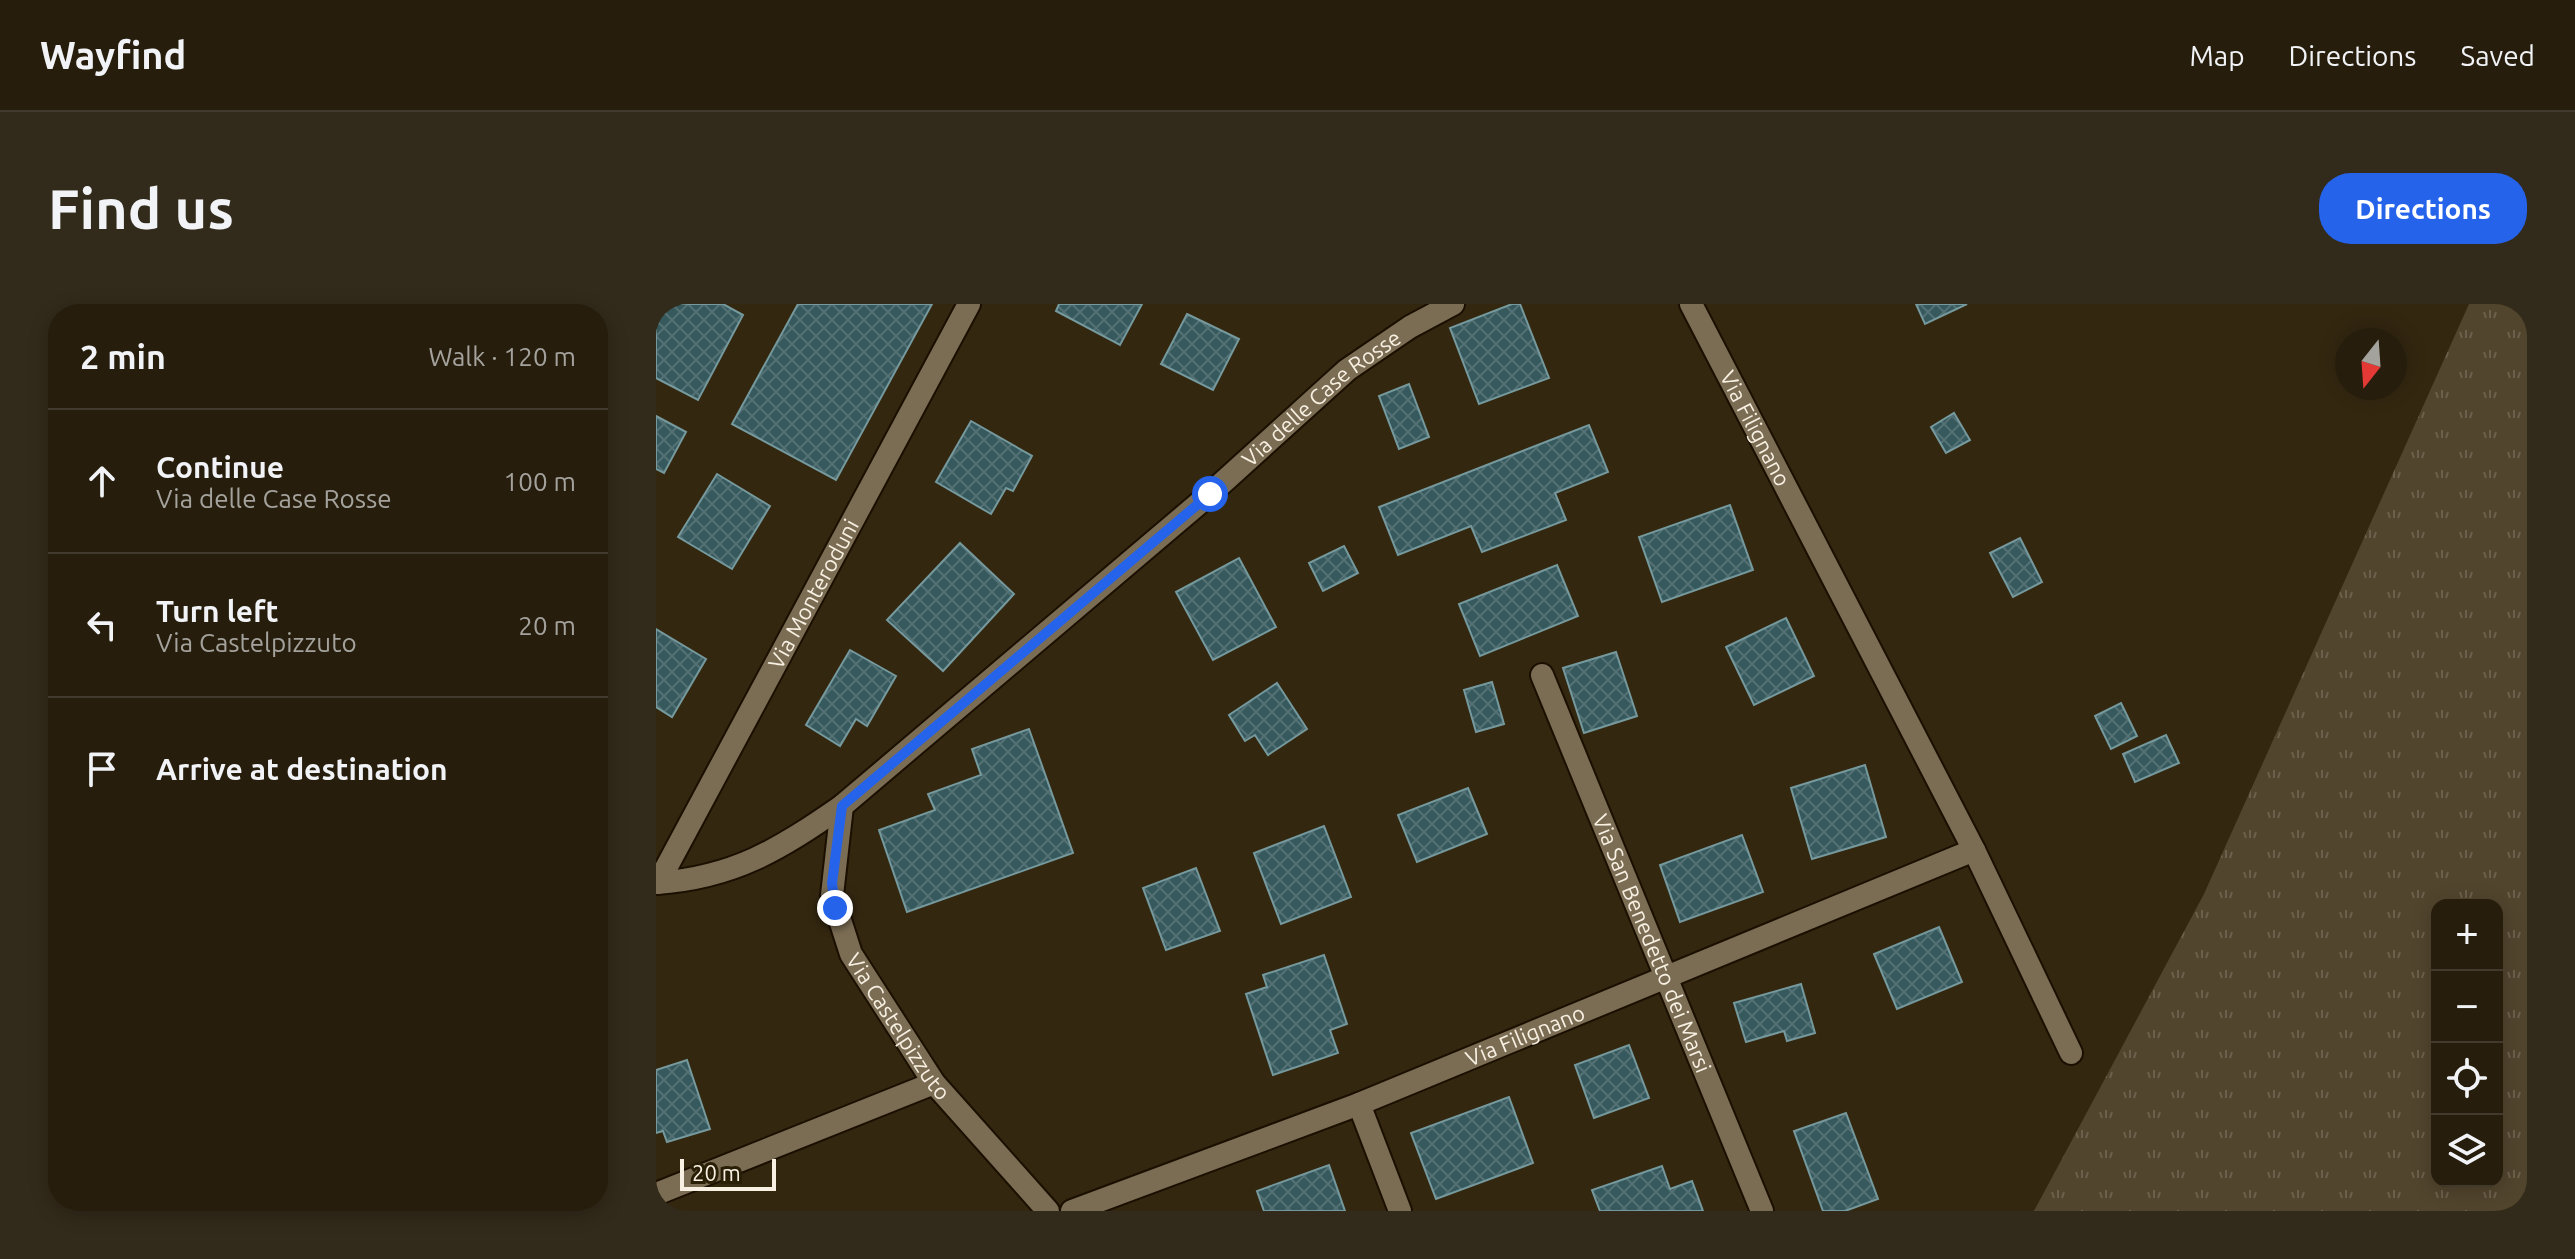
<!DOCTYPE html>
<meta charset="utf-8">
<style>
body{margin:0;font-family:Ubuntu,sans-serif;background:#322a1a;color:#f1f3f6}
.controls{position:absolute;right:24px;bottom:24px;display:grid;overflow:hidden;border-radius:16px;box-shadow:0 4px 20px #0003}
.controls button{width:72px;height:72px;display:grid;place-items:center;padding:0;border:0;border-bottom:2px solid #423b2d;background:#261d0c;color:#f1f3f6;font:40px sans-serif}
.compass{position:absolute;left:1679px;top:24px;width:72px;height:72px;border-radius:50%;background:#261d0c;box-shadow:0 4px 20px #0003;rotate:197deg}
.scale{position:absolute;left:24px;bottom:20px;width:96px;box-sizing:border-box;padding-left:8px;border:4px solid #f8f0e2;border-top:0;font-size:22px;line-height:28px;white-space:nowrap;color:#f8f0e2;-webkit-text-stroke:6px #291e06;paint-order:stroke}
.stop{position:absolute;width:24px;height:24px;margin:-18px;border:6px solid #2563eb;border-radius:50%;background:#fff}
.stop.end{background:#2563eb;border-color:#fff;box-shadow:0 2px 8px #0008}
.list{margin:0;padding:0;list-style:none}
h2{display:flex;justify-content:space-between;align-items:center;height:104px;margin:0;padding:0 32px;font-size:34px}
h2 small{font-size:26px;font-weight:400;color:#a4a29d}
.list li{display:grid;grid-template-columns:52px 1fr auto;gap:24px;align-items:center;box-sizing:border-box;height:144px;padding:0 32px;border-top:2px solid #423b2d}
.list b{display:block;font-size:30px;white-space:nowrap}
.list p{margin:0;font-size:26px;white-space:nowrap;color:#a4a29d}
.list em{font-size:26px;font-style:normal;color:#a4a29d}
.icon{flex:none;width:44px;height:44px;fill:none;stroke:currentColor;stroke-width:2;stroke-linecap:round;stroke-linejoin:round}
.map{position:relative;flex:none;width:1871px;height:907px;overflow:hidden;border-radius:32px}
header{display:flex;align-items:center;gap:48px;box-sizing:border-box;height:112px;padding:0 40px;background:#261d0c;border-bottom:2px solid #423b2d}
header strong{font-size:38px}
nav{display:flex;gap:44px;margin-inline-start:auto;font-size:28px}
.intro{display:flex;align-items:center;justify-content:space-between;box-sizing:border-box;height:192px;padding:0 48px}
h1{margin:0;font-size:56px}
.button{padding:20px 36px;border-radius:32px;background:#2563eb;color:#fff;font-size:28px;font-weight:700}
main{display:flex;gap:48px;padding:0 48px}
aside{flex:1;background:#261d0c;border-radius:32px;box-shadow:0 4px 20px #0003}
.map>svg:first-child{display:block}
</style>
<header>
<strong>Wayfind</strong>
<nav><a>Map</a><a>Directions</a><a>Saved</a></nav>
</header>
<div class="intro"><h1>Find us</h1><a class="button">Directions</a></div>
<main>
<aside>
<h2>2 min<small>Walk · 120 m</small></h2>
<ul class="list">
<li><svg class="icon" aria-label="ahead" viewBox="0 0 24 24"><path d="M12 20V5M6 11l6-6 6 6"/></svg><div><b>Continue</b><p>Via delle Case Rosse</p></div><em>100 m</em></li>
<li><svg class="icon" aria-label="left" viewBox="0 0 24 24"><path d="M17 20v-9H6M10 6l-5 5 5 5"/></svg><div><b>Turn left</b><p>Via Castelpizzuto</p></div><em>20 m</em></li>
<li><svg class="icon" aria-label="arrive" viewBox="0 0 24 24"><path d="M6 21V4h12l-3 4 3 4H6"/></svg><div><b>Arrive at destination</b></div></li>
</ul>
</aside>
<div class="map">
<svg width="1871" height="907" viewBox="0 0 1871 907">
<defs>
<pattern id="grass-tufts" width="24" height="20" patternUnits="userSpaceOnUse" patternTransform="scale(2)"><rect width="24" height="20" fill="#52452e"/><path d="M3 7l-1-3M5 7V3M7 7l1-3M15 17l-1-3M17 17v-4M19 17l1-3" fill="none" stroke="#6c604c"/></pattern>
<pattern id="building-cross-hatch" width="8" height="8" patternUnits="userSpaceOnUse" patternTransform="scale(2)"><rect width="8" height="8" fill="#36595d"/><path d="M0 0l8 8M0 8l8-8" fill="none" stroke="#547174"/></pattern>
</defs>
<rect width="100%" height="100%" fill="#332710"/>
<!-- grass -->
<path fill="url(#grass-tufts)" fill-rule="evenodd" d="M1813 0H1871V907H1378L1548 590ZM1781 601H1841V877H1781Z"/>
<!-- building -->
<g fill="url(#building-cross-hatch)" stroke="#75999d" stroke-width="2">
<polygon points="0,0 67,0 87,11 42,96 0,74"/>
<polygon points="142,0 276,0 180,176 76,120"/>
<polygon points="403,0 486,0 464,41 400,7"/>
<polygon points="856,0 864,0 893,74 823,100 794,24"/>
<polygon points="1260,0 1311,0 1269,20"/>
<polygon points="531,10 583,35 557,86 505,60"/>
<polygon points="753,80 773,133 743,145 723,92"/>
<polygon points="1298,109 1314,136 1290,149 1275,123"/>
<polygon points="0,112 30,128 8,169 0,165"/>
<polygon points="315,117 376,152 357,187 350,184 335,210 280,178"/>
<polygon points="933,121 952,168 899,189 910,216 826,248 815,222 742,251 723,203"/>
<polygon points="61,170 114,202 76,265 22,233"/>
<polygon points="1074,201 1097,266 1006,298 983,233"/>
<polygon points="1364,234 1386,278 1357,293 1334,249"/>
<polygon points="304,239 358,290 287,367 231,316"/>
<polygon points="688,242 702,269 667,287 653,259"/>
<polygon points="583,254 620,323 557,356 520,288"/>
<polygon points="901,261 922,312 824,352 803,300"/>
<polygon points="1130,314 1158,372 1098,401 1070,343"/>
<polygon points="0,325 50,355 16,413 0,403"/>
<polygon points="194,346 240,372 211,422 200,415 184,442 150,421"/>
<polygon points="960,348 981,412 928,429 907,364"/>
<polygon points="836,378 848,420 820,428 808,386"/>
<polygon points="621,379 651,425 612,451 599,431 589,437 573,411"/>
<polygon points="1465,399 1481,432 1455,445 1439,412"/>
<polygon points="373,425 417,549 251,608 223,526 279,506 272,490 325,471 316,445"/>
<polygon points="1510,431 1523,459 1479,478 1467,450"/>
<polygon points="1209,461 1230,533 1156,555 1135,484"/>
<polygon points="812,484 831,530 761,558 742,511"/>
<polygon points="668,522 695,593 625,620 598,549"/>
<polygon points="1086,531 1107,588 1024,618 1004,561"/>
<polygon points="540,564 564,627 510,646 487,584"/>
<polygon points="1283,623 1306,678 1241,705 1218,650"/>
<polygon points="668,651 691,720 674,726 682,749 617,771 590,690 611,683 607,671"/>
<polygon points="1145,680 1159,729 1131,737 1128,727 1090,738 1078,699"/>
<polygon points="973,741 993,794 938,814 919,761"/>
<polygon points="31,756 54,825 11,838 7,827 0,829 0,766"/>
<polygon points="853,793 877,859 780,895 755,829"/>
<polygon points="1190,809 1222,895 1189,907 1167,907 1138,827"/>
<polygon points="673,861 689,907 608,907 601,887"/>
<polygon points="1006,862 1014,885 1036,877 1047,907 944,907 936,886"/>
</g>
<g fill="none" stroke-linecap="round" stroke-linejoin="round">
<!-- minor casing -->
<g stroke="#1b1000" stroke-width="26">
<g id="minor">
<path id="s1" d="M1035 0 1318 546 1415 749"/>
<path id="s2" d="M886 371 1106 907"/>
<path id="s3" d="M186 502 176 591 195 650 278 779 392 907"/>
<path id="s4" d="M2 579 313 0"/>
<polyline points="703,800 744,907"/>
<polyline points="0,890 278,779"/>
<path id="s5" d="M416 907 703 800 1318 546"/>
</g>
</g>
<!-- tertiary casing -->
<g stroke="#1b1000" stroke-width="26">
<g id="tertiary">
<path id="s6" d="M0 579C78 574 124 545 186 502L554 190 691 66 754 23 797 0"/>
</g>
</g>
<!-- minor -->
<use href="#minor" stroke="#7b6d54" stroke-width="22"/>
<!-- tertiary -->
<use href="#tertiary" stroke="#7b6d54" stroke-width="22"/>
</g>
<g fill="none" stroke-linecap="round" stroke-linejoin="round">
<!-- route -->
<polyline stroke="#2563eb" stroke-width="10" points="179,604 176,579 186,502 554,190"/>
</g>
<g text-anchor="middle" stroke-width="7" stroke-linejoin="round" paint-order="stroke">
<!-- street labels -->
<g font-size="22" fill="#f8f0e2" stroke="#291e06">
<text dy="8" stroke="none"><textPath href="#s6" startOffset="834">Via delle Case Rosse</textPath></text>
<text dy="8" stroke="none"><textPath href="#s1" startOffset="140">Via Filignano</textPath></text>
<text dy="8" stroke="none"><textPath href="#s4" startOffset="328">Via Monteroduni</textPath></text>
<text dy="8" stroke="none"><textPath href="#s2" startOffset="290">Via San Benedetto dei Marsi</textPath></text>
<text dy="8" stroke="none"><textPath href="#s3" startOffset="238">Via Castelpizzuto</textPath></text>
<text dy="8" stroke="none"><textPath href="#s5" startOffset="486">Via Filignano</textPath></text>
</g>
</g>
</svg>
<div class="controls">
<button>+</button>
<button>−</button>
<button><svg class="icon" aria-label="locate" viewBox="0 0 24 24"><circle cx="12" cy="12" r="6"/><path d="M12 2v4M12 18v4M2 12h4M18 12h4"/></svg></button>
<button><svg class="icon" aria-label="layers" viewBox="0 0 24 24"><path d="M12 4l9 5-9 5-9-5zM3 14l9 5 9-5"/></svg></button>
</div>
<svg class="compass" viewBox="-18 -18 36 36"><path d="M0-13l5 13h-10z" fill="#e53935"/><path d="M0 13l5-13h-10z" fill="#a4a29d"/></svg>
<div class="scale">20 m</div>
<div class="stop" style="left:554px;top:190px"></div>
<div class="stop end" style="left:179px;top:604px"></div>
</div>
</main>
